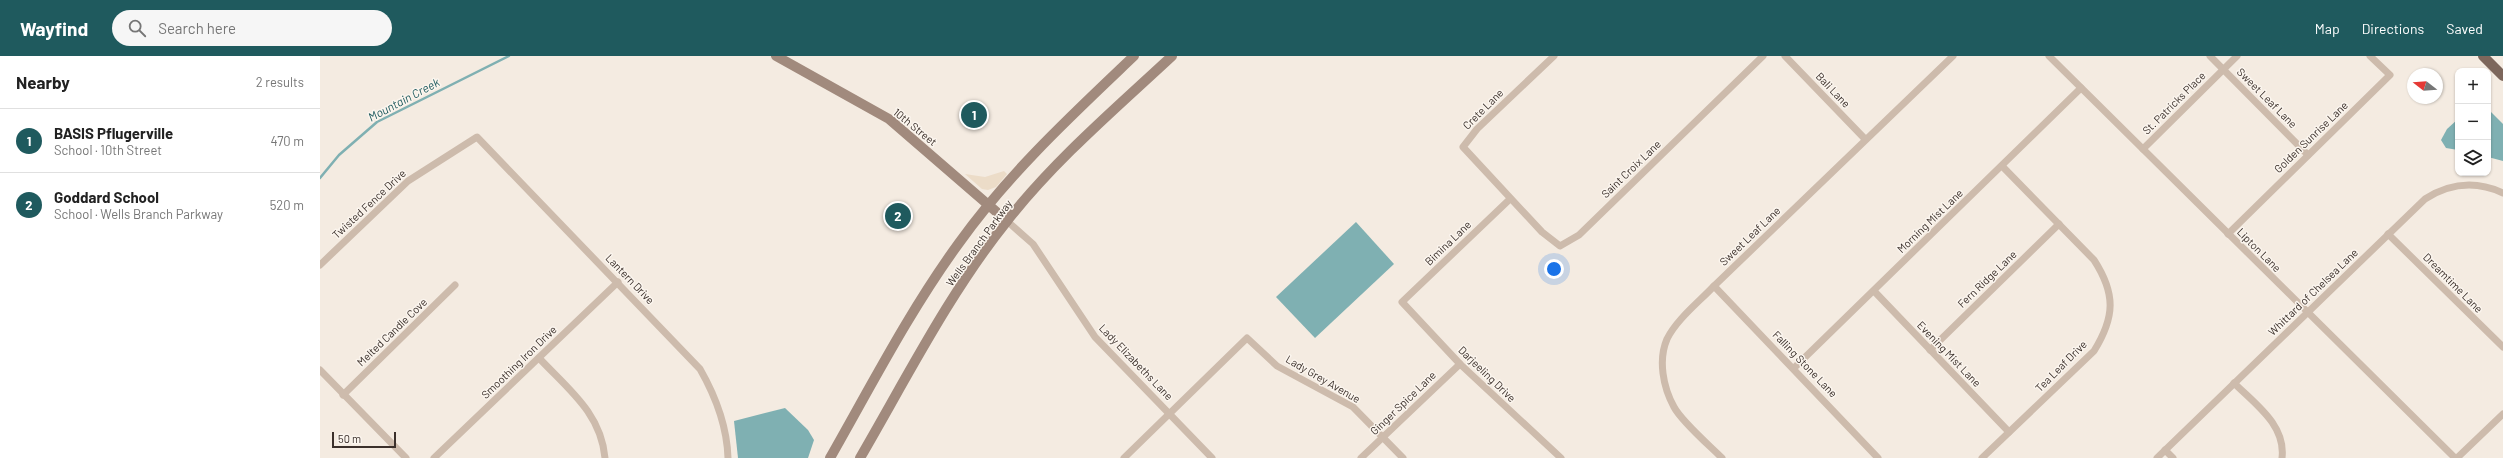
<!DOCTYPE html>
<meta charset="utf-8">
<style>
body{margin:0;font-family:Barlow,sans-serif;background:#f6f6f6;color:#222}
.controls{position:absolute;right:12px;top:12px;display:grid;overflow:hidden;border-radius:8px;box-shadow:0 1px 3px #0004}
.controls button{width:36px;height:36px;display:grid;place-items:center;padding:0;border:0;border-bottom:1px solid #e0e0e0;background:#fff;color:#222;font:20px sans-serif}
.compass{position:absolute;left:2087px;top:12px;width:36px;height:36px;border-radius:50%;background:#fff;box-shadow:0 1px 3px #0004;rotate:287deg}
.scale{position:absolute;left:12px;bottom:10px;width:64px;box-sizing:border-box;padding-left:4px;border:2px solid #3b302b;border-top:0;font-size:11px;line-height:14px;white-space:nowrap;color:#3b302b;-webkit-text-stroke:3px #fbf5ee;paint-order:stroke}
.you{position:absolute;left:1234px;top:213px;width:14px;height:14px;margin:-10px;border:3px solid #fff;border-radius:50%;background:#1a73e8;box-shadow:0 0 0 6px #1a73e833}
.badge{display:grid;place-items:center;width:26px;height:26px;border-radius:50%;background:#1f5a5e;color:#fff;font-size:13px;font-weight:700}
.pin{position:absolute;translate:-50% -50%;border:2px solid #fff;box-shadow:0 1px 4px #0006}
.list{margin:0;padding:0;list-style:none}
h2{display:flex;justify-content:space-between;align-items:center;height:52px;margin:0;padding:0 16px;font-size:17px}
h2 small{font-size:13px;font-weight:400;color:#767676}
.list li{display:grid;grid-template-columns:26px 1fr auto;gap:12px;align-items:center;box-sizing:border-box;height:64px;padding:0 16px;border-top:1px solid #e0e0e0}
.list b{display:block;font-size:15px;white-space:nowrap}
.list p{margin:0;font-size:13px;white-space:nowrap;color:#767676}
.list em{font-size:13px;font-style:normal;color:#767676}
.icon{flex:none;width:22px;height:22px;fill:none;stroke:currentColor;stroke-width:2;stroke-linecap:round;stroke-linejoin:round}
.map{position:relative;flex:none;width:2183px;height:402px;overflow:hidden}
header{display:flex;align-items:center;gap:24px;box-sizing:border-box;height:56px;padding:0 20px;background:#1f5a5e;color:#fff}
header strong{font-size:19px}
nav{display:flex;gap:22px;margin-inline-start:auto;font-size:14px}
.search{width:280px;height:36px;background:#f6f6f6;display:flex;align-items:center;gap:10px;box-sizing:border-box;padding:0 14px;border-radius:22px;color:#767676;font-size:15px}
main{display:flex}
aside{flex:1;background:#fff}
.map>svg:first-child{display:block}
</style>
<header>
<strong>Wayfind</strong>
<div class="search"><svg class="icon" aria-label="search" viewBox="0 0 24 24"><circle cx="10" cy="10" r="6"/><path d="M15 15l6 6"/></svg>Search here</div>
<nav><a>Map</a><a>Directions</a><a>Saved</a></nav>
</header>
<main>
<aside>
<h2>Nearby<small>2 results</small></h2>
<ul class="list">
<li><span class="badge">1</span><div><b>BASIS Pflugerville</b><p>School · 10th Street</p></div><em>470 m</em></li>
<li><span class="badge">2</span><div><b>Goddard School</b><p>School · Wells Branch Parkway</p></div><em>520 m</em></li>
</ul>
</aside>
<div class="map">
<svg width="2183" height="402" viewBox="0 0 2183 402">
<rect width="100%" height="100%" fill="#f4ebe1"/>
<!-- plaza -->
<polygon fill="#ecdcc8" points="684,115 687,118 676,131 668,134 662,133 645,118 665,121"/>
<!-- water -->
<g fill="#7fb0b2">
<polygon points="2168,53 2183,68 2183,105 2168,101"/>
<polygon points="2138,63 2138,94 2126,92 2121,84 2127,73"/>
<polygon points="1036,166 1074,208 995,282 956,241"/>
<polygon points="465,352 488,374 494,384 488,402 418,402 414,365"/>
</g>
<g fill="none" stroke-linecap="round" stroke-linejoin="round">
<!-- stream -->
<polyline stroke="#7fb0b2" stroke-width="2.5" points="0,122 19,99 57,66 189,0"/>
<!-- street -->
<g stroke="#cdbbac" stroke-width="7">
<polyline points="1234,0 1157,73 1143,91 1222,176 1240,190 1259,179 1443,0"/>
<polyline points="1465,0 1545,83"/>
<polyline points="1729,0 2135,402"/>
<polyline points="1890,0 1988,99"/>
<polyline points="1823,93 1917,0"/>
<polyline points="1190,143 1082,246 1140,308 1241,402"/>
<polyline points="687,165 713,188 775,281 892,402"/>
<polyline points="1908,178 2070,19 2050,0"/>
<polyline points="2068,178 2183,291"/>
<path d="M0 209 88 125 157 81 380 313C396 341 407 369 408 402"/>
<polyline points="1394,230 1558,402"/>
<polyline points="1554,235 1689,376"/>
<polyline points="1610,294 1739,168"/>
<path d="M219 302C248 333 281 357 285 402"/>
<polyline points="1474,312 1761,32"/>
<polyline points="0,314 86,402"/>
<path d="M1914 327C1935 348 1966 369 1962 402"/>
<polyline points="23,339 135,229"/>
<polyline points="1845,394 1853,402"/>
<polyline points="114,402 298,226"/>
<polyline points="804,402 927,282 957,310 1033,351 1083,402"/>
<polyline points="1041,402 1140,308"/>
<path d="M1402 402C1389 389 1362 366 1354 351 1343 331 1338 304 1347 283 1357 263 1379 246 1394 230L1633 0"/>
<path d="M1662 402 1774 295C1795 261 1796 238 1774 204L1682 110"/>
<path d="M1837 402 2105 143C2130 127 2155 124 2183 137"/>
<polyline points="2137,402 2183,358"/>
</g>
<!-- secondary -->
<g stroke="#a18a7d" stroke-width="10">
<polyline points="456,0 569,63 687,165"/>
<path d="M510 402C551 330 590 254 639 187 689 117 752 59 814 0"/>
<path d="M540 402C586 323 630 236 687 165 735 104 795 53 852 0"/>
</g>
<!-- primary -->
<polyline stroke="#7d675c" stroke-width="10" points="2163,0 2183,20"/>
</g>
<g text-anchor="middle" stroke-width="3" stroke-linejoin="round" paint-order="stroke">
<!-- street labels -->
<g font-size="11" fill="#3b302b" stroke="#fbf5ee">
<text transform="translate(1513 34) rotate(46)" y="4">Bali Lane</text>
<text transform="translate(1947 42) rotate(45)" y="4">Sweet Leaf Lane</text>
<text transform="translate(1854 47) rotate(-45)" y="4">St. Patricks Place</text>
<text transform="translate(1163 53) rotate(-45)" y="4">Crete Lane</text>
<text transform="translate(595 71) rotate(39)" y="4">10th Street</text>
<text transform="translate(1991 81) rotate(-44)" y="4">Golden Sunrise Lane</text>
<text transform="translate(1311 113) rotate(-44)" y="4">Saint Croix Lane</text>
<text transform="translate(49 148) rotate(-43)" y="4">Twisted Fence Drive</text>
<text transform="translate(1610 165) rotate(-44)" y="4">Morning Mist Lane</text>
<text transform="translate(1430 180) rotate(-44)" y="4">Sweet Leaf Lane</text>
<text transform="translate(659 187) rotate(-54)" y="4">Wells Branch Parkway</text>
<text transform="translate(1128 187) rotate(-44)" y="4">Bimina Lane</text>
<text transform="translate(1939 194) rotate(45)" y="4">Lipton Lane</text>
<text transform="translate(310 223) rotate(46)" y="4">Lantern Drive</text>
<text transform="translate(1667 223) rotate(-44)" y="4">Fern Ridge Lane</text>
<text transform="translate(2133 227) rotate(45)" y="4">Dreamtime Lane</text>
<text transform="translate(1993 236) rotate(-44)" y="4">Whittard of Chelsea Lane</text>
<text transform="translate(72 276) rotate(-44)" y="4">Melted Candle Cove</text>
<text transform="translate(1629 298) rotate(46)" y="4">Evening Mist Lane</text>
<text transform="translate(199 306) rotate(-44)" y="4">Smoothing Iron Drive</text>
<text transform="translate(816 306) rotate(46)" y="4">Lady Elizabeths Lane</text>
<text transform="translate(1485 308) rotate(46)" y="4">Falling Stone Lane</text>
<text transform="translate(1741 310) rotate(-45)" y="4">Tea Leaf Drive</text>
<text transform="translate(1167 318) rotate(44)" y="4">Darjeeling Drive</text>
<text transform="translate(1003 323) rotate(30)" y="4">Lady Grey Avenue</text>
<text transform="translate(1083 347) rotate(-44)" y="4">Ginger Spice Lane</text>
</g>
<!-- water labels -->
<g font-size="12" font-style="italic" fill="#1f5a5e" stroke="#fbf5ee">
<text transform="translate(84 44) rotate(-28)" y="4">Mountain Creek</text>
</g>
</g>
</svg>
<div class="controls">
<button>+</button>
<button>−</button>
<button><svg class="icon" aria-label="layers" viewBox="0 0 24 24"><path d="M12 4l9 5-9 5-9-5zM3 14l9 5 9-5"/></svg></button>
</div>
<svg class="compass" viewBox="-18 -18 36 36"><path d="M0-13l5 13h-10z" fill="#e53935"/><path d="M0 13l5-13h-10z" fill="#767676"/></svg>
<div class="scale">50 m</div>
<div class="you"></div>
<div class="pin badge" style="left:654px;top:59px">1</div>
<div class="pin badge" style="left:578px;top:160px">2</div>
</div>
</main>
